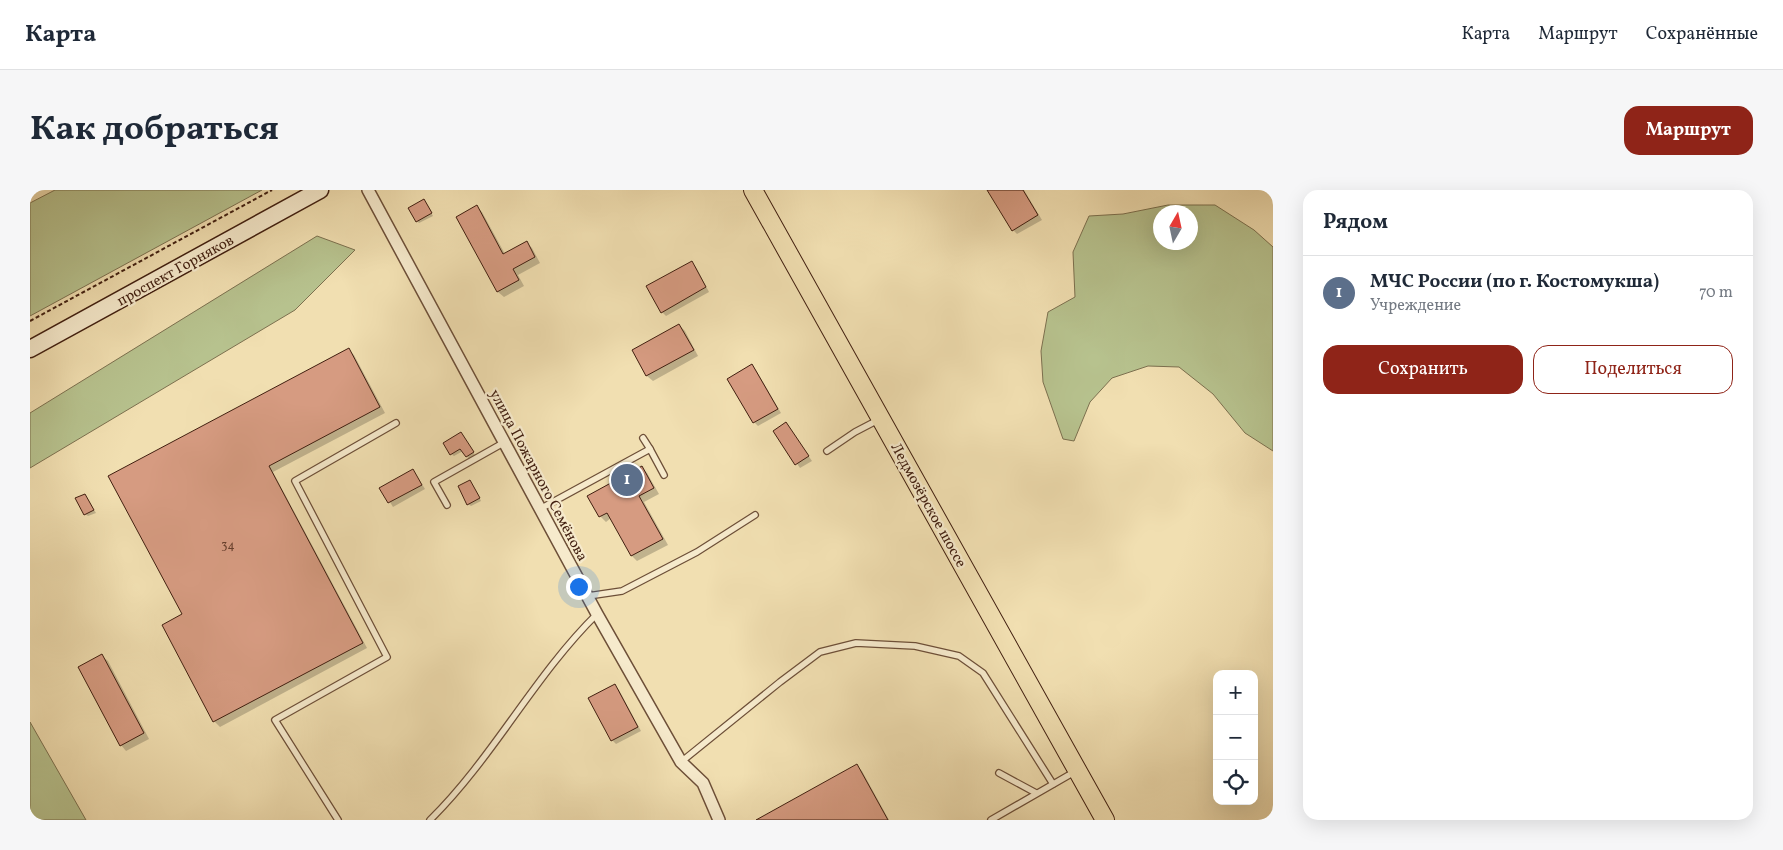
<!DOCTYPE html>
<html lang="ru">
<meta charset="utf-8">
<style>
body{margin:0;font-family:Vollkorn,serif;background:#f6f6f7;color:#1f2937}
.controls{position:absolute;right:15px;bottom:15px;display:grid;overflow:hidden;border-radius:10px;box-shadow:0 5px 20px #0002}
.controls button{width:45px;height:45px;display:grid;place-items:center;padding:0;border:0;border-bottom:1px solid #e0e1e3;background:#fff;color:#1f2937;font:25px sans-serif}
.compass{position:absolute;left:1123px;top:15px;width:45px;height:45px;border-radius:50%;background:#fff;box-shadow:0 5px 20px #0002;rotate:9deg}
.you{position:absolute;left:548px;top:396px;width:18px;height:18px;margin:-12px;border:4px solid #fff;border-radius:50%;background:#1a73e8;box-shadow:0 0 0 8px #1a73e833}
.badge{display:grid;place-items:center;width:32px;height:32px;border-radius:50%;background:#8f2418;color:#fff;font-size:16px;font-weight:700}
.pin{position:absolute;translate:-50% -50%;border:2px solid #fff;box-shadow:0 1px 5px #0006}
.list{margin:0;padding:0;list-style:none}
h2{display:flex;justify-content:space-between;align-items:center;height:65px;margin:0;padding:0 20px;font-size:21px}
h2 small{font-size:16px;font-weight:400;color:#747a83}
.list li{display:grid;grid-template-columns:32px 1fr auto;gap:15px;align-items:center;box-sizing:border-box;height:75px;padding:0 20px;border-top:1px solid #e0e1e3}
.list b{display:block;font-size:19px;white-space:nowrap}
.list p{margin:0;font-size:16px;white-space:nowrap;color:#747a83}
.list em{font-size:16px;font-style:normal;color:#747a83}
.actions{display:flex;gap:10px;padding:15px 20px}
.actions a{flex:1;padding:11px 0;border:1px solid #8f2418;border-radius:15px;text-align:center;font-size:18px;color:#8f2418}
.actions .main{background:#8f2418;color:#fff}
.icon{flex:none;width:28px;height:28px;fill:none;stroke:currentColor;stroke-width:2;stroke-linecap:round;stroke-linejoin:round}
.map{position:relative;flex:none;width:1243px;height:630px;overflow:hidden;border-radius:15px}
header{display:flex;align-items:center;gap:30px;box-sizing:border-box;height:70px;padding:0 25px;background:#fff;border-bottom:1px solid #e0e1e3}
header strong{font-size:24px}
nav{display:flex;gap:28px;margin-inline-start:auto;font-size:18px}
.intro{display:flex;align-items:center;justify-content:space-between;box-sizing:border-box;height:120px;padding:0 30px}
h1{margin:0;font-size:35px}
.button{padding:12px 22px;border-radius:15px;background:#8f2418;color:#fff;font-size:18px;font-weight:700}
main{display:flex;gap:30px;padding:0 30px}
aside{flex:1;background:#fff;border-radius:15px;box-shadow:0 5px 20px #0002}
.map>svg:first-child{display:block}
</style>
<header>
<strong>Карта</strong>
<nav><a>Карта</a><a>Маршрут</a><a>Сохранённые</a></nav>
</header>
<div class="intro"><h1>Как добраться</h1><a class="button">Маршрут</a></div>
<main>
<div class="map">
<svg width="1243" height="630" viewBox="0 0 1243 630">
<rect width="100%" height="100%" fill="#f1dfb1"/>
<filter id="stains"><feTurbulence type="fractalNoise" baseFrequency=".004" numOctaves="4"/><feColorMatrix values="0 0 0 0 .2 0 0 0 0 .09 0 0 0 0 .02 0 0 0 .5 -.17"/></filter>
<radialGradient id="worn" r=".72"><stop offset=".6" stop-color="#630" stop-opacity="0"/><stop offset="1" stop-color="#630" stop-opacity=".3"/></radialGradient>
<!-- green -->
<g fill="#b7c28e" stroke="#7c704f" fill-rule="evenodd">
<polygon points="25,0 232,0 0,126 0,13"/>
<path d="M1138 15H1185L1224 40 1243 57V261L1215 243 1183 204 1149 177 1118 176 1082 188 1060 212 1044 251 1033 249 1013 192 1011 161 1018 122 1045 107 1043 62 1059 26 1093 24ZM1160 22V52H1130V22Z"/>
<polygon points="287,46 325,60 265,120 0,278 0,223"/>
<polygon points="0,532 56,630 0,630"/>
</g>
<!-- shadow -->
<g fill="#0003">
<polygon points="961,0 994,0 1012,30 987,44 983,40"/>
<polygon points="394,10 403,26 389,33 387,31"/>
<polygon points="447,17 452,22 475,64 496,52 502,58 510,73 488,85 494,96 474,107 468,102 428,27"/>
<polygon points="661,73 666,77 679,102 636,126 632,122"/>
<polygon points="649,135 655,141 668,166 623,191 617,186 603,160"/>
<polygon points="318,159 324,165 355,223 243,282 337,458 190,537 184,531 153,425 79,286"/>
<polygon points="722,176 726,180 751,223 728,236 724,232 699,189"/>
<polygon points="756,233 782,271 770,278 744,241"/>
<polygon points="433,246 445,265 439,269 433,261 424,266 421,264"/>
<polygon points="611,277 617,283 629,304 614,312 638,355 607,371 602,366 581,328 576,332 570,326"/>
<polygon points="383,280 395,299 363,317 351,298"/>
<polygon points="442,294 451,311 441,316 438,314"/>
<polygon points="55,305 66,323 58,326 55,324"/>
<polygon points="72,466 78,471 119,549 96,561 91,555"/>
<polygon points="585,496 589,500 611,541 586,554 582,550"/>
<polygon points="827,576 832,581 859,630 734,630"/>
</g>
<!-- building -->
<g fill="#d69b81" stroke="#411f10">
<polygon points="957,0 993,0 1008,25 982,41"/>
<polygon points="394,9 402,23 386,32 378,18"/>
<polygon points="447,15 473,64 497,51 505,67 483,79 489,90 467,102 426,27"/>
<polygon points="662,71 676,97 631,123 616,96"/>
<polygon points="649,134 664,160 616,186 602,160"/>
<polygon points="319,158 350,217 239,276 333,453 183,532 132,435 152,424 78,286"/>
<polygon points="722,174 748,219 723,233 697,189"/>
<polygon points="756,232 779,266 765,275 743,241"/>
<polygon points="431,242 444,262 436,267 430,259 420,265 413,253"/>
<polygon points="612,276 624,298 609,306 633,349 601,366 577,323 569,327 557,306"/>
<polygon points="383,279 392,295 358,313 349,298"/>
<polygon points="440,290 450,308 437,315 428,296"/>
<polygon points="55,304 64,320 54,325 45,308"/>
<polygon points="72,464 114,543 90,556 48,477"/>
<polygon points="585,494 608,537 581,551 558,508"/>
<polygon points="827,574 858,630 726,630"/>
</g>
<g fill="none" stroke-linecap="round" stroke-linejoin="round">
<!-- service casing -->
<g stroke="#6d4f38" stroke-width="8">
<g id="service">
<polyline points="620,259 634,285"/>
<polyline points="797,261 825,242 848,230"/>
<polyline points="417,315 404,292 475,252"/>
<polyline points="510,319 620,259 613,248"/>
<polyline points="558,406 592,401 667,362 725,325"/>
<polyline points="651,572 750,492 790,462 826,453 885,456 929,466 953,483 1023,594"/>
<polyline points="969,583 1006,603"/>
<polyline points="308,630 245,530 357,467 265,291 366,233"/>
<path d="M400 630C463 568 504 486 567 424"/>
<polyline points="961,630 1046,581"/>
</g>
</g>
<!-- minor casing -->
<g stroke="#6d4f38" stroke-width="14">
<polyline id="minor" points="338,0 567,424 651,572 673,593 689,630"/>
</g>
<!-- secondary casing -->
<g stroke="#411f10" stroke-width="19">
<polyline id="secondary" points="0,159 290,0"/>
</g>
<!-- primary casing -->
<g stroke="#411f10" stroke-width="20">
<polyline id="primary" points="723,0 1075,630"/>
</g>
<!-- path -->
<polyline stroke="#411f10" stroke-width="2" stroke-dasharray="4 2.5" stroke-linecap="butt" points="0,131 242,0"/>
<!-- service -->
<use href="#service" stroke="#f6eacc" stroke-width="5.5"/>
<!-- minor -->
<use href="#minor" stroke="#f6eacc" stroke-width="11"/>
<!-- secondary -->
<use href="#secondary" stroke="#f6eacc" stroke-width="16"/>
<!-- primary -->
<use href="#primary" stroke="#f1dfb1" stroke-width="18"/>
</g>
<g text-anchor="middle" stroke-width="4.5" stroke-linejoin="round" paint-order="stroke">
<!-- number labels -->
<g font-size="12" fill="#663e2c">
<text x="198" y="359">34</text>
</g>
<!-- street labels -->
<g font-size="15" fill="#411f10" stroke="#f6eacc">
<text transform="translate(145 80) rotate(-29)" y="5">проспект Горняков</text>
<text transform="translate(509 285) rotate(62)" y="5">улица Пожарного Семёнова</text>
<text transform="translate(899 315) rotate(61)" y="5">Ледмозёрское шоссе</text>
</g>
</g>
<rect width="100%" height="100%" filter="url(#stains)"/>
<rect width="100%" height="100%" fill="url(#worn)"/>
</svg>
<div class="controls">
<button>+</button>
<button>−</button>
<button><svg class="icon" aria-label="locate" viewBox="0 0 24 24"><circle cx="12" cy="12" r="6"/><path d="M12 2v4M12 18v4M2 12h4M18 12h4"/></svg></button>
</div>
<svg class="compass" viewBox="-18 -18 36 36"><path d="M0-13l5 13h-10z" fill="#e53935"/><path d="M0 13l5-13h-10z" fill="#747a83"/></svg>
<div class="you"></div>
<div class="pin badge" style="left:597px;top:290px;background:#5c6f8a">1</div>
</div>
<aside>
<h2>Рядом<small></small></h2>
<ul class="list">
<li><span class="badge" style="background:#5c6f8a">1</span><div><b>МЧС России (по г. Костомукша)</b><p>Учреждение</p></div><em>70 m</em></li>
</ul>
<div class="actions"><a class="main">Сохранить</a><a>Поделиться</a></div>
</aside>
</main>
